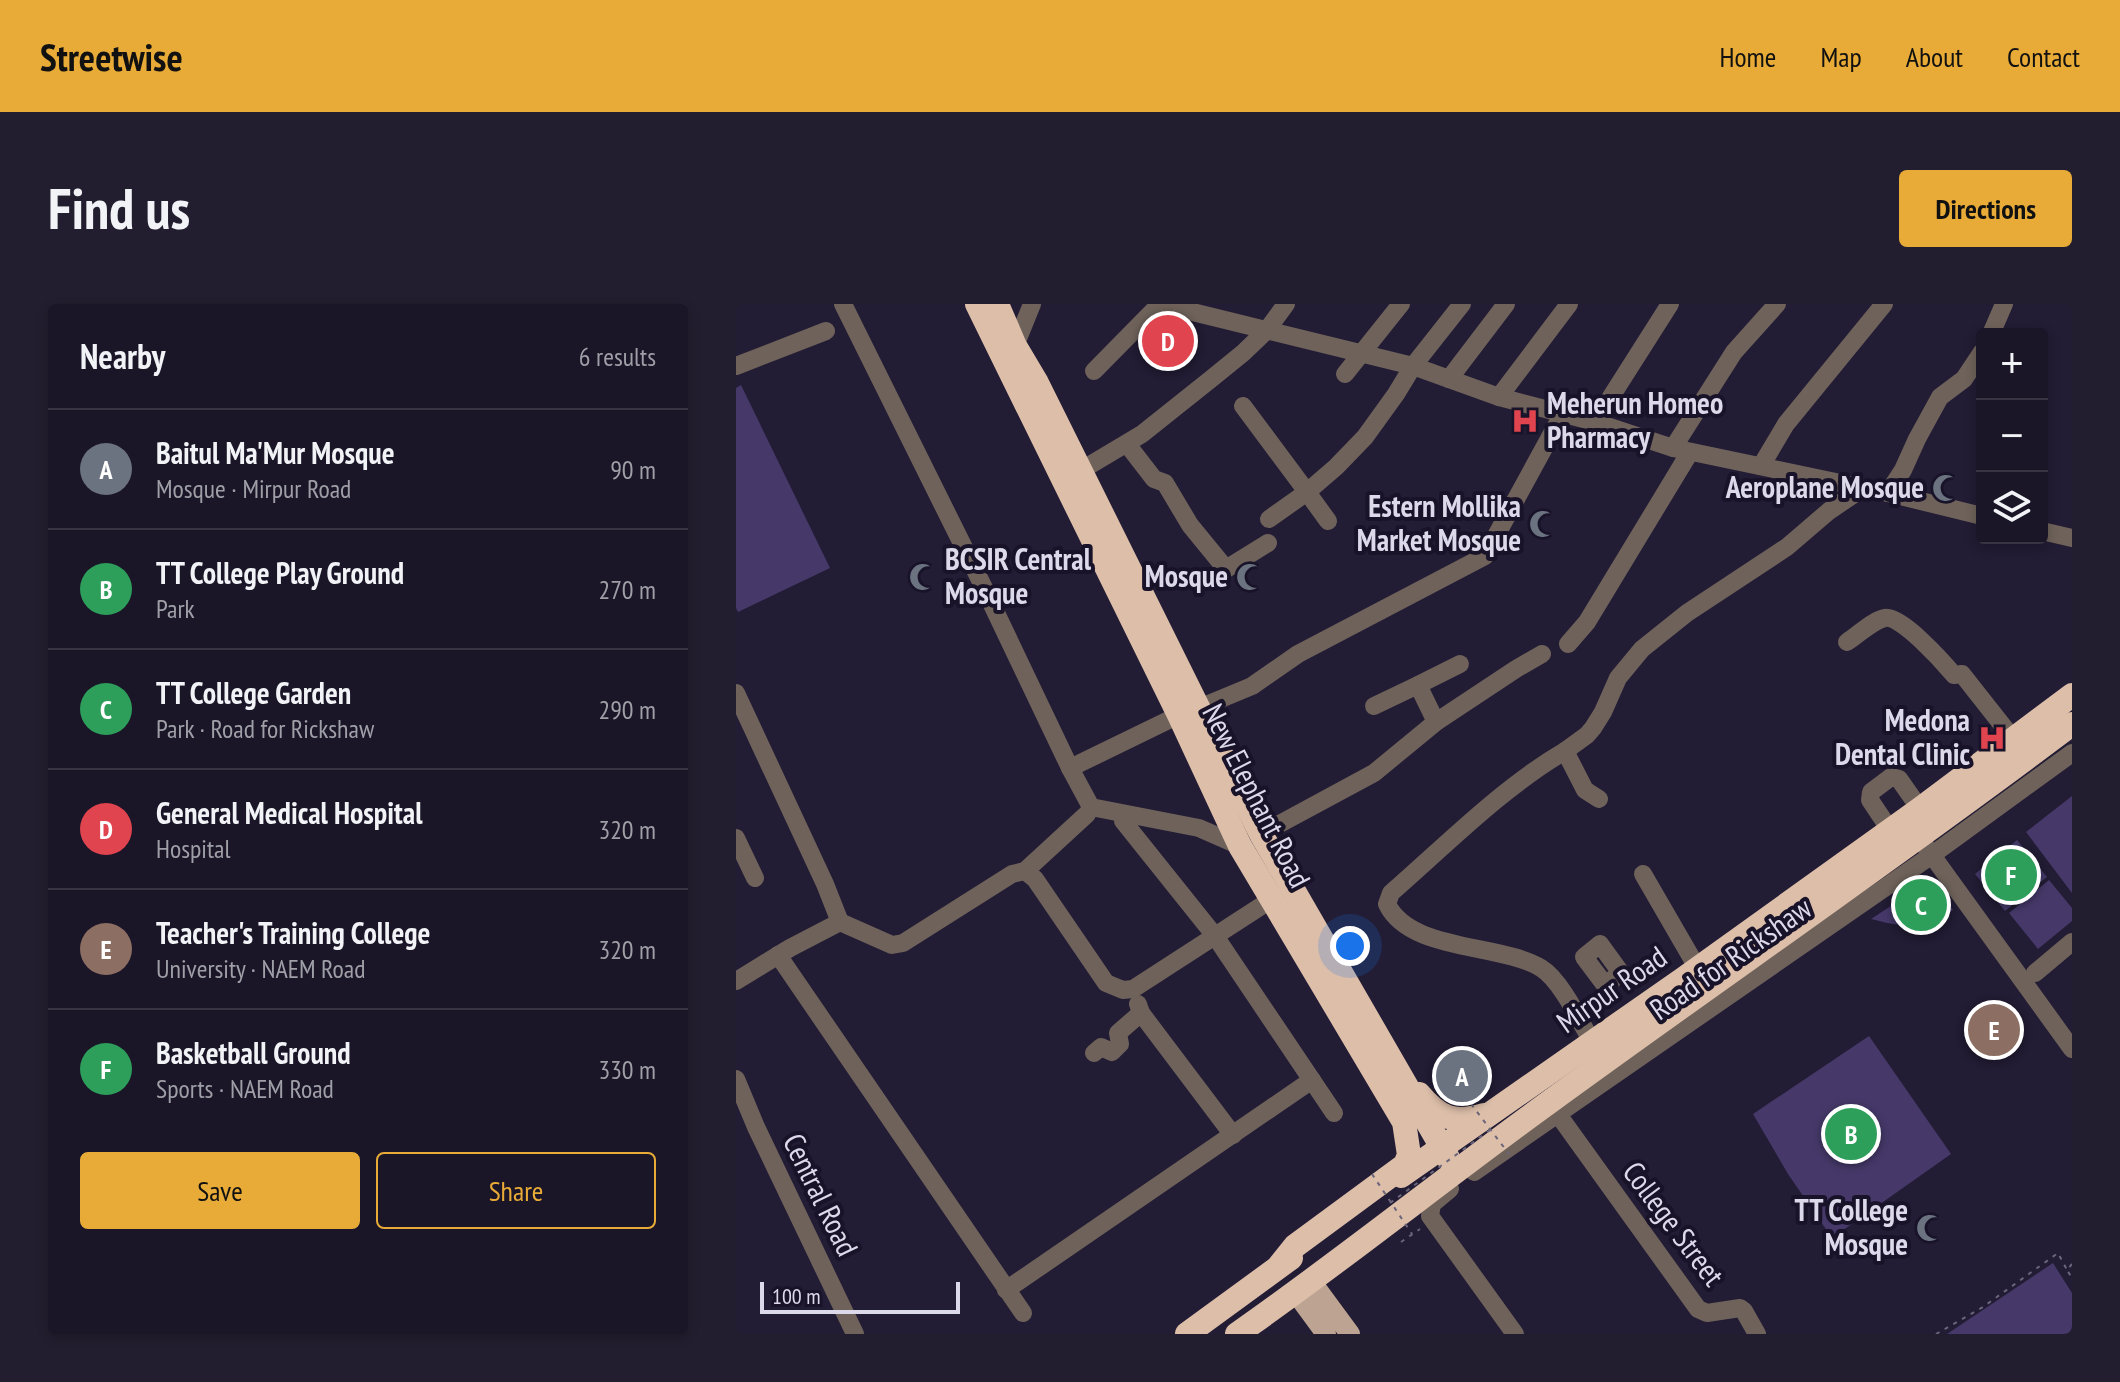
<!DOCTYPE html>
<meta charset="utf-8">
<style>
body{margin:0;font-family:"PT Sans Narrow",sans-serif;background:#231e2f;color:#f1f3f6}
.controls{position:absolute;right:24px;top:24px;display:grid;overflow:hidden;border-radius:8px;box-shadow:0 4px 12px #0003}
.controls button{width:72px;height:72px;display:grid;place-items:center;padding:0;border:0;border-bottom:2px solid #383444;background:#1a1527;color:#f1f3f6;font:40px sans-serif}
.scale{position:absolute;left:24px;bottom:20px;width:200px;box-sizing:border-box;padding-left:8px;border:4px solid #dcd9ea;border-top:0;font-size:22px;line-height:28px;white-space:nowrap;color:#dcd9ea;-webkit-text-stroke:6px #19132a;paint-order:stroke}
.you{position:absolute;left:614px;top:642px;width:28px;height:28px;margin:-20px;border:6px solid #fff;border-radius:50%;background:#1a73e8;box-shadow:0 0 0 12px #1a73e833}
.badge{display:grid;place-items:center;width:52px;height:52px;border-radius:50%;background:#e8ab37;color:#fff;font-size:26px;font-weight:700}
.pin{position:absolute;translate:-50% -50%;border:4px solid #fff;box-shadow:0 2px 8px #0006}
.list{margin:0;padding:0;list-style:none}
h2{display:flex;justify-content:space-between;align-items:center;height:104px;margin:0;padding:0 32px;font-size:34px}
h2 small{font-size:26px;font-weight:400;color:#9f9fa7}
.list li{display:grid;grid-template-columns:52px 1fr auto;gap:24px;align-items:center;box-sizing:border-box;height:120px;padding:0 32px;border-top:2px solid #383444}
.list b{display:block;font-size:30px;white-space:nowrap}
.list p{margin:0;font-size:26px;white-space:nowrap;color:#9f9fa7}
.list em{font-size:26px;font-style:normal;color:#9f9fa7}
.actions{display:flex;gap:16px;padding:24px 32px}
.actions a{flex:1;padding:18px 0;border:2px solid #e8ab37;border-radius:8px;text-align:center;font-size:28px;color:#e8ab37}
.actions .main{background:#e8ab37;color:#111}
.icon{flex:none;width:44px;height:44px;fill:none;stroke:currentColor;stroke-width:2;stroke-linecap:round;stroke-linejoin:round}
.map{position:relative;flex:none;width:1336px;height:1030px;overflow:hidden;border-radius:8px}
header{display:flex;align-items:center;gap:48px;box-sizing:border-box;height:112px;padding:0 40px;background:#e8ab37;color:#111}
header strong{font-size:38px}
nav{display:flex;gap:44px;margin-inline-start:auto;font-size:28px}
.intro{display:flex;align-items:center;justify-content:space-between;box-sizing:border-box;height:192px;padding:0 48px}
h1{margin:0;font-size:56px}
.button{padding:20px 36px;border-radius:8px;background:#e8ab37;color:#111;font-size:28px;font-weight:700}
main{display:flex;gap:48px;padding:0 48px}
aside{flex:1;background:#1a1527;border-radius:8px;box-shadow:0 4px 12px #0003}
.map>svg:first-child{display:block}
</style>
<header>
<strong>Streetwise</strong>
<nav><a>Home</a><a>Map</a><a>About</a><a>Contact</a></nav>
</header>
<div class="intro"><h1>Find us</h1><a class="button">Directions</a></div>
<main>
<aside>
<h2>Nearby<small>6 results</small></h2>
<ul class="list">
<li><span class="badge" style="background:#6b7280">A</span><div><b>Baitul Ma'Mur Mosque</b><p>Mosque · Mirpur Road</p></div><em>90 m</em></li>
<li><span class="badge" style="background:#2e9e5b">B</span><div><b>TT College Play Ground</b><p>Park</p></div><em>270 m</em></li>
<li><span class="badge" style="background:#2e9e5b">C</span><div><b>TT College Garden</b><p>Park · Road for Rickshaw</p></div><em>290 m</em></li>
<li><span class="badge" style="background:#e0444e">D</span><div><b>General Medical Hospital</b><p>Hospital</p></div><em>320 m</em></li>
<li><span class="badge" style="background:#8d6e63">E</span><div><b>Teacher's Training College</b><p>University · NAEM Road</p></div><em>320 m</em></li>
<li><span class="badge" style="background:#2e9e5b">F</span><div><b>Basketball Ground</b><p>Sports · NAEM Road</p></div><em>330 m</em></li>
</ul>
<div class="actions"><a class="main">Save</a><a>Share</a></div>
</aside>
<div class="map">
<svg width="1336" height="1030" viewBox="0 0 1336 1030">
<rect width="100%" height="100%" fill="#221c34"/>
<!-- green -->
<g fill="#46396a">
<polygon points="5,81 94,264 2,308 0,304 0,84"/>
<polygon points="1336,492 1336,589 1290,528"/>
<polygon points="1281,536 1311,573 1269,607 1239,570"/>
<path d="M1196 575 1217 606C1187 625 1168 624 1135 615Z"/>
<polygon points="1313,576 1336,604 1336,617 1302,645 1273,609"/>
<polygon points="1133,732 1215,850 1096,934 1052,870 1017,810"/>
<polygon points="1317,959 1336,989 1336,1030 1211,1030"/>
</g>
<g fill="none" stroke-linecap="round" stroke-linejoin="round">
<!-- path -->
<g stroke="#6a657a" stroke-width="2" stroke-dasharray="4 6" stroke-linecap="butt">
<polyline points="665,938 684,925"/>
<polyline points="1336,960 1331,966 1336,974"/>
<polyline points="1200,1030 1247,1003 1322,949 1331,966"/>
</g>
<!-- minor -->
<g stroke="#6e625a" stroke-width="18">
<polyline points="107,0 251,290 334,464 355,503 463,524 504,542"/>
<polyline points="424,0 677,62 763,93 859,118 937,144 1152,189 1246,212"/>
<polyline points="1255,30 1268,0"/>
<polyline points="279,42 296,0"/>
<polyline points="0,62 90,27"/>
<polyline points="358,67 424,0"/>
<polyline points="609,70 665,0"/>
<polyline points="713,75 770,0"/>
<polyline points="763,93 833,0"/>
<polyline points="507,102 571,188 600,163 629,133 660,90 677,62 726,0"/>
<polyline points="859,118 934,0"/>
<polyline points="391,140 418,175 429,179 454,221 490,265 532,239"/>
<polyline points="937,144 998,48 1041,0"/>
<polyline points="1025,162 1050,120 1148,0"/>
<polyline points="344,167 406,130 475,75 507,49 531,26 550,0"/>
<polyline points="1152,189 1167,166 1181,135 1204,93 1228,75 1246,48"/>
<polyline points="533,215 571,188 592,217"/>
<polyline points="1306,227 1336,234"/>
<path d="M1111 338C1122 331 1137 316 1149 314 1165 311 1207 358 1218 371L1226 370 1278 436"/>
<polyline points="832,340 851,318 954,148"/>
<polyline points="682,381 724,360"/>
<polyline points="0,389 89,580 104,618 54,644 0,677"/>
<polyline points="638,402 682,381 700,418"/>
<polyline points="463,404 516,382 562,350 749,252 826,111"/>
<polyline points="829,447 851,431 857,424 867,408 882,374 906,345 951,309 1051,243 1093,207 1127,184"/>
<polyline points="334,464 443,411"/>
<polyline points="387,517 479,632 598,809"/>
<polyline points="1154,526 1134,496 1135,488 1155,473 1163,475 1184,505"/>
<polyline points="525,530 638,469 700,418 780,365 806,350"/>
<polyline points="0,534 19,574"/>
<polyline points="1190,543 1336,745"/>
<polyline points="289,567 351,510"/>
<polyline points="907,570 962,665"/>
<polyline points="104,618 156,641 167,639 276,570 289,567 299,575 370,679 387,686 397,685 536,595"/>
<polygon points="864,640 885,669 869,681 848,653"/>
<polyline points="42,651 287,1009"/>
<polyline points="1299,669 1336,638"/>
<polyline points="405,709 497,831"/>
<path d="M857 740C845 719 825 676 805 664 764 639 674 648 651 600L655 589C709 542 767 483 829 447L849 486 863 495"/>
<polyline points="358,749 365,743 376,748 384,740 382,729 405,709 402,700"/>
<polyline points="0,775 20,823 119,1030"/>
<polyline points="816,802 962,1005 971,1009 1004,1004 1008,1007 1021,1030"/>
<polyline points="738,868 1196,551 1336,449"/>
<polyline points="714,885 696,900 694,912 779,1030"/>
<polyline points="270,986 576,776"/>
</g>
<!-- major -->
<g stroke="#bda492" stroke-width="20">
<polyline points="575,977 614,1030"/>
<polyline points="560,989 590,1030"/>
</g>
<!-- highway -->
<g stroke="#dcbea9" stroke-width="24">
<polyline points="241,0 443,411 504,542 668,818 673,851 669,861 559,942 543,962"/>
<polyline points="261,0 279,42 301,79 525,530 712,854"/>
<path d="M683 790C703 814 718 820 748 811"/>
<polyline points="665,872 947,675 1184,505 1336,391"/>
<polyline points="451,1030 555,954"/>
<path d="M501 1030C607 956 707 875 812 799 986 672 1164 550 1336 420"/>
</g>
<!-- path-bridge -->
<g stroke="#6a657a" stroke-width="2" stroke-dasharray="4 6" stroke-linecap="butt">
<polyline points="735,800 773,850"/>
<polyline points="636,870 676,930"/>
<polyline points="654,899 754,826"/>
</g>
</g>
<!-- icons -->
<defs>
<g id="hospital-bare" transform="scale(2.16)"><path d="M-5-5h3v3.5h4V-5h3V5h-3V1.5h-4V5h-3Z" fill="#e0444e" stroke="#19132a" stroke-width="2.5" paint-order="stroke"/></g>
<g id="mosque-bare" transform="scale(2.16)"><path d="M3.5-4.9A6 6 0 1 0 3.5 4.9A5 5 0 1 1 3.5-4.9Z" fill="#6b7280" stroke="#19132a" stroke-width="2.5" paint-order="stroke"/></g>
</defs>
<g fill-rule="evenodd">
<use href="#hospital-bare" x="789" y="117"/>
<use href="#mosque-bare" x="1210" y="184"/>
<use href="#mosque-bare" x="807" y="220"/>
<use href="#mosque-bare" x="187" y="273"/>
<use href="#mosque-bare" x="514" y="273"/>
<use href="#hospital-bare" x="1256" y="434"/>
<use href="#mosque-bare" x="1194" y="924"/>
</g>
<g text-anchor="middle" stroke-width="8" stroke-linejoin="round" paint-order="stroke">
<!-- poi labels -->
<g font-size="30" font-weight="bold" fill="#dcd9ea" stroke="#19132a" text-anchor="end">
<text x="811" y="110" text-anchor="start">Meherun Homeo<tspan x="811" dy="34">Pharmacy</tspan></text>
<text x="1188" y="194">Aeroplane Mosque</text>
<text x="785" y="213">Estern Mollika<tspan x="785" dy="34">Market Mosque</tspan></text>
<text x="209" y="266" text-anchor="start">BCSIR Central<tspan x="209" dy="34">Mosque</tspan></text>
<text x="492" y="283">Mosque</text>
<text x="1234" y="427">Medona<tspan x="1234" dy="34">Dental Clinic</tspan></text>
<text x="1172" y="917">TT College<tspan x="1172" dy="34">Mosque</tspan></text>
</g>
<!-- street labels -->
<g font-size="30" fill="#dcd9ea" stroke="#19132a">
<text transform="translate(520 492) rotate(63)" y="10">New Elephant Road</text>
<text transform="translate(995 655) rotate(-35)" y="10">Road for Rickshaw</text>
<text transform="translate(876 686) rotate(-35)" y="10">Mirpur Road</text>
<text transform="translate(84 891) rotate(64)" y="10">Central Road</text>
<text transform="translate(937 920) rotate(53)" y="10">College Street</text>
</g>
</g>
</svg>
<div class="controls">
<button>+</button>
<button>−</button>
<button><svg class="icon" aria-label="layers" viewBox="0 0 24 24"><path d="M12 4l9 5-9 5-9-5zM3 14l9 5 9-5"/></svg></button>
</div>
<div class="scale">100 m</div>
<div class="you"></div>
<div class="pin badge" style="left:726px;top:772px;background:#6b7280">A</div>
<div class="pin badge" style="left:1115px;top:830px;background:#2e9e5b">B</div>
<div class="pin badge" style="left:1185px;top:601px;background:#2e9e5b">C</div>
<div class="pin badge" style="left:432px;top:37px;background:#e0444e">D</div>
<div class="pin badge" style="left:1258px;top:726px;background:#8d6e63">E</div>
<div class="pin badge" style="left:1275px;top:571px;background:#2e9e5b">F</div>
</div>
</main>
